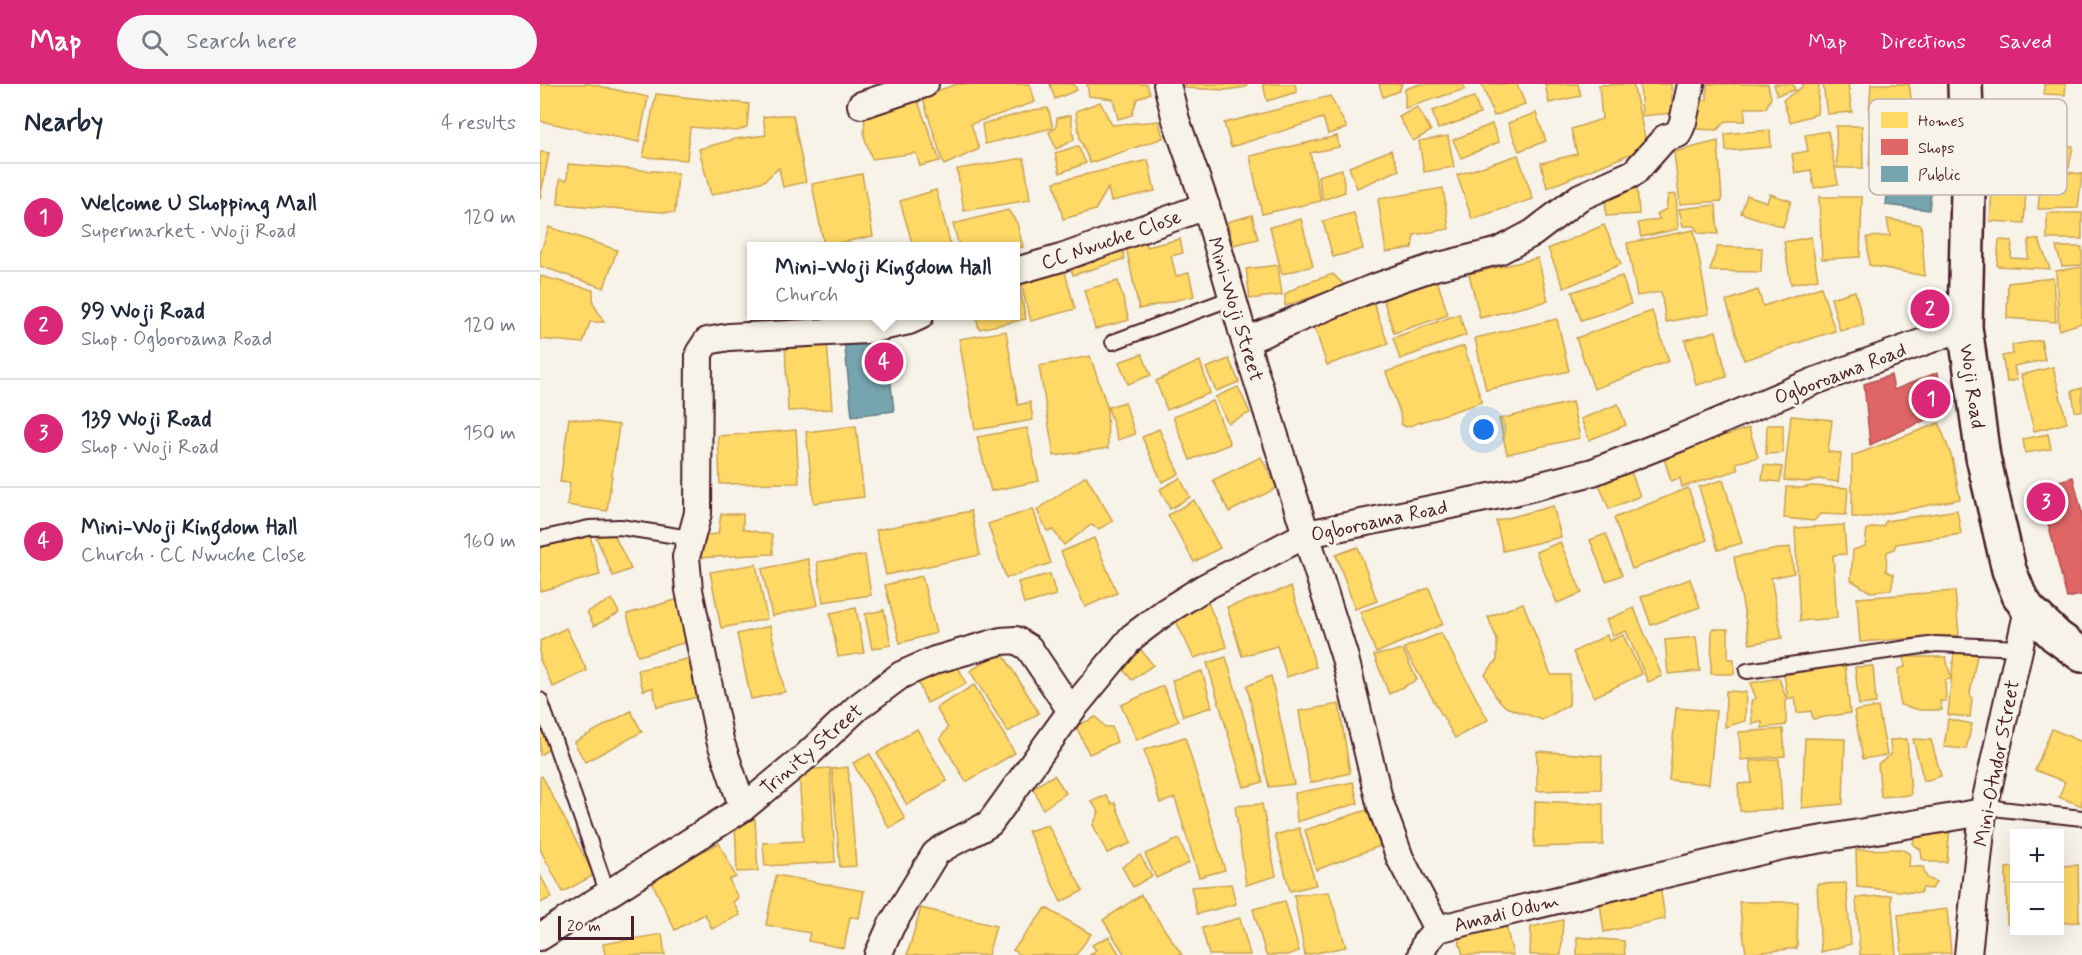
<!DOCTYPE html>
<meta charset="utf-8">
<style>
body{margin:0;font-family:Mynerve,sans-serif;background:#f6f6f7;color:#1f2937}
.controls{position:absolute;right:18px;bottom:18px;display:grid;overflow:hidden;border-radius:0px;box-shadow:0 6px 24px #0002}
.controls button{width:54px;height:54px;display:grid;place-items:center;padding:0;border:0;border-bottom:2px solid #e0e1e3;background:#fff;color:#1f2937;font:30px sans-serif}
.scale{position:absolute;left:18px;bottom:15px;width:76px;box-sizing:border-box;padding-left:6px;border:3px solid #4a1f2b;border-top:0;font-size:16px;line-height:21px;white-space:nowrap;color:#4a1f2b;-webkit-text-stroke:4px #f7f3e8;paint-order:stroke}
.you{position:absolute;left:944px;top:346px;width:21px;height:21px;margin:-15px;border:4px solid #fff;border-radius:50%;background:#1a73e8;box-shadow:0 0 0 9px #1a73e833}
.badge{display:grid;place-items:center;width:39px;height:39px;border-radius:50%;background:#db2777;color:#fff;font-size:20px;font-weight:700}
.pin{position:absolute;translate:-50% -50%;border:3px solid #fff;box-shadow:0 2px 6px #0006}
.popup{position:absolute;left:207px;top:158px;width:273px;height:78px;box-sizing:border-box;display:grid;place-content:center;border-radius:0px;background:#fff;filter:drop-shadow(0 2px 4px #0005);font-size:20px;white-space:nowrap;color:#747a83}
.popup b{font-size:22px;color:#1f2937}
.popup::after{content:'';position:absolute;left:50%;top:100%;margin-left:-12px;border:12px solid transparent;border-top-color:#fff}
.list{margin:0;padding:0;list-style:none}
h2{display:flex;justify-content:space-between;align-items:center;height:78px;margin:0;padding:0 24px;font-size:26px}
h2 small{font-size:20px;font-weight:400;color:#747a83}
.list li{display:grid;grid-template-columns:39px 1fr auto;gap:18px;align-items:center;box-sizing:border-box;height:108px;padding:0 24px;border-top:2px solid #e0e1e3}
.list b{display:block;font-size:22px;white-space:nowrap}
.list p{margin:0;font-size:20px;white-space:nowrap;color:#747a83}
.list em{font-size:20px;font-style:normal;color:#747a83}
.icon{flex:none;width:33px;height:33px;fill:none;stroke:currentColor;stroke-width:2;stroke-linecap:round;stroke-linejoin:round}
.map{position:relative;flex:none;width:1542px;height:871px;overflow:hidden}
header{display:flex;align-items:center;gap:36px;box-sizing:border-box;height:84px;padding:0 30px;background:#db2777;color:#fff}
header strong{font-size:28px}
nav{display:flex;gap:33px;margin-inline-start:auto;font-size:21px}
.search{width:420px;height:54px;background:#f6f6f7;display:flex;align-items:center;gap:15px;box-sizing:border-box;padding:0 21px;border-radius:33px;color:#747a83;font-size:22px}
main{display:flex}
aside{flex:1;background:#fff}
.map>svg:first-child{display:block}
</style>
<header>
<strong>Map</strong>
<div class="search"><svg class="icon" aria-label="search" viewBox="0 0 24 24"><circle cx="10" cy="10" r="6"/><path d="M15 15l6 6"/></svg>Search here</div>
<nav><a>Map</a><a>Directions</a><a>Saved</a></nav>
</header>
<main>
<aside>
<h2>Nearby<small>4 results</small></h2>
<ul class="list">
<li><span class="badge">1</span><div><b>Welcome U Shopping Mall</b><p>Supermarket · Woji Road</p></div><em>120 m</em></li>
<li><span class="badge">2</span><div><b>99 Woji Road</b><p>Shop · Ogboroama Road</p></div><em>120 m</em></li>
<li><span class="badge">3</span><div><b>139 Woji Road</b><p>Shop · Woji Road</p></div><em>150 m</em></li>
<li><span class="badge">4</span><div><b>Mini-Woji Kingdom Hall</b><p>Church · CC Nwuche Close</p></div><em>160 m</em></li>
</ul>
</aside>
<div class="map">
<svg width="1542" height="871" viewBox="0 0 1542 871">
<rect width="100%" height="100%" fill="#f7f3e8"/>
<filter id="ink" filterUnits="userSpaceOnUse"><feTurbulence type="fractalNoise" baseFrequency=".0167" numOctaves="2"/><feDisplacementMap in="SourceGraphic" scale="12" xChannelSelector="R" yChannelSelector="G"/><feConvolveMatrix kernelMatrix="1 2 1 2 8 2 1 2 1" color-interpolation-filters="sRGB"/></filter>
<g filter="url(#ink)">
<!-- homes -->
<g fill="#ffd966" stroke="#c9a154" stroke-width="1.5">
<polygon points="0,0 50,0 108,13 99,58 0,37"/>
<polygon points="417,0 490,0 495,18 431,40 439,65 404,81 382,12"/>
<polygon points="510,0 534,0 537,6 515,15"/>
<polygon points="547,0 607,0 610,9 597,15 592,31 578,35 573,15 549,12"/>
<polygon points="644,0 707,0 706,3 686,6 645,4"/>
<polygon points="723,0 755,0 757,8 727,17"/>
<polygon points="839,0 862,0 859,7 843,13"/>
<polygon points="880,0 923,0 925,5 865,24 865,5"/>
<polygon points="942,0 977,0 985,20 954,32"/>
<polygon points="1005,0 1038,0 1041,12 1009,19"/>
<polygon points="1093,0 1107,63 1007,104 1001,79 1037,70 1031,45 1062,35 1059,1"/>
<polygon points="1100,0 1131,0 1133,29 1102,32"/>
<polygon points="1167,0 1228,0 1231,14 1226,24 1205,24 1205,37 1186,37 1177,46 1155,45 1156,16 1167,16"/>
<polygon points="1234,0 1253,0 1255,6 1237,11"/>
<polygon points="1262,0 1279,0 1277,30 1250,38 1243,16 1262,3"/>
<polygon points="1283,0 1308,0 1312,28 1287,30"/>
<polygon points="1331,0 1369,0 1372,21 1329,31"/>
<polygon points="1504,0 1526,0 1525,11 1504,10"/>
<polygon points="116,10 209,20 207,43 197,47 150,43 147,76 103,73"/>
<polygon points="790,12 807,44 788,50 783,34 691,63 684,39"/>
<polygon points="934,13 940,30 898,45 892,27"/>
<polygon points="377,15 400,77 380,82 376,69 332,75 324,52 325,31"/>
<polygon points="560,18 572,41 619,37 623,54 550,79 540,55 536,27"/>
<polygon points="877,23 891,47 873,57 859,33"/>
<polygon points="508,24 513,44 445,60 442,40 493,26"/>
<polygon points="996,29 1006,57 979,67 968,39"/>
<polygon points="241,31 253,31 266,98 243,103 239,84 224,97 171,111 159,65 195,55 226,51 223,33"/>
<polygon points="531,31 534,56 516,65 509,48 516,44 517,34"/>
<polygon points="952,40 959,58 921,74 913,56"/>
<polygon points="1456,40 1490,41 1484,139 1450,137"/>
<polygon points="1296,42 1322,42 1323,84 1297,84"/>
<polygon points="1230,46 1231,63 1186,67 1185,50"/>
<polygon points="1288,47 1298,100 1274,104 1271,86 1255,89 1252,70 1268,67 1265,51"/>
<polygon points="1331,47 1370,47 1366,88 1329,83"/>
<polygon points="797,52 799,63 770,69 781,117 722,130 710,72"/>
<polygon points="908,52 914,83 884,88 879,57"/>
<polygon points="1499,56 1533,62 1529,84 1496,78"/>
<polygon points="1178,57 1182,117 1140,120 1134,68"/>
<polygon points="538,62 546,79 520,89 515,69"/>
<polygon points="851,66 859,86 817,104 809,83"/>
<polygon points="0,68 9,69 0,115"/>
<polygon points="978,71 993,115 932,135 917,91"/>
<polygon points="484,74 490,116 424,127 417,85"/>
<polygon points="608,76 615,107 571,117 568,104 555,126 523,135 514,98"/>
<polygon points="28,80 138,89 135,129 18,120 20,95 27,96"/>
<polygon points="802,85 805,108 783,116 778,92"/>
<polygon points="1502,85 1542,90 1538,124 1498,125"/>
<polygon points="322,90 333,152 284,162 272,100"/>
<polygon points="1097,102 1099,130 1066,132 1065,104"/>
<polygon points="903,104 909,145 874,151 872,164 846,168 838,115"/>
<polygon points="396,106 411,162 373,162 360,117"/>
<polygon points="1136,110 1138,145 1101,153 1098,139 1120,135 1117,130 1126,125 1128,111"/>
<polygon points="1230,110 1251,117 1243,143 1201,129 1207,111 1227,118"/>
<polygon points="1279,113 1322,113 1320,173 1282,175"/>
<polygon points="1176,121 1178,150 1159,149 1154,142 1143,142 1139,125"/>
<polygon points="468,126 477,139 483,163 476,164 476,162 419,162 413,140"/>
<polygon points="814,129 823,165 793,173 783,137"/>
<rect x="1507" y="129" width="35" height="26"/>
<polygon points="712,131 718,155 693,161 687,138"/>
<polygon points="761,135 773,182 742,190 730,143"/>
<polygon points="1347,135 1381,141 1385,192 1329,181 1327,153 1350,152"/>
<polygon points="1064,141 1081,180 1024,204 1008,165"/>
<polygon points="9,143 77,166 64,204 0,182 0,170"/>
<polygon points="1154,146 1169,230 1126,238 1121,208 1097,212 1087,159"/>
<polygon points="605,151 607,163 640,155 643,169 631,172 636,192 649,189 654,212 599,225 585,158"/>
<polygon points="1271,153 1278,195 1251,200 1244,158"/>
<polygon points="1489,155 1499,156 1510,185 1457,182 1459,156 1472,157 1471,174 1488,175"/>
<polygon points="580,157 585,175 533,191 528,173"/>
<polygon points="1177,163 1222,164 1221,188 1170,187"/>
<polygon points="1516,163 1542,163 1542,181 1522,182"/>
<polygon points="521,174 535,225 491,237 477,187"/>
<polygon points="998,174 1008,217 940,234 929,190"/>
<polygon points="738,181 742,211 710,215 706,185"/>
<polygon points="1542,183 1542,239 1519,246 1516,187"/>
<polygon points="476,188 486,235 439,245 436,232 476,232"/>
<polygon points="793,190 805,202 745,222 745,210 763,200"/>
<polygon points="0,192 53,206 53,219 64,238 50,238 43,259 0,255"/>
<polygon points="1082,192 1091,220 1041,236 1032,208"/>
<polygon points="896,193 908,231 854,249 842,211"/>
<polygon points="1513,194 1516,238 1467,234 1468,199"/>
<polygon points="578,197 589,236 555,245 544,206"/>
<polygon points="1281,203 1295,247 1204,276 1186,217 1218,206 1223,222"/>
<polygon points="1315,207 1324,241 1300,247 1291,214"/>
<polygon points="834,220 848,260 787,281 774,242"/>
<polygon points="1112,227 1129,277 1054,305 1036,254"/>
<polygon points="919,230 926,251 860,275 853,254"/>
<polygon points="1017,235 1029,287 946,306 935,254"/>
<polygon points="466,247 478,321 490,318 493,336 435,346 419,255"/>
<polygon points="1176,247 1187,293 1156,301 1145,256"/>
<polygon points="1501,256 1505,276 1474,282 1477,296 1467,298 1462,272 1473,270 1472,261"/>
<polygon points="287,257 292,325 248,327 245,258"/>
<polygon points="924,262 942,318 866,343 861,340 860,329 846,288"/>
<polygon points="602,270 611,291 588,300 579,278"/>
<polygon points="550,272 567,322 568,364 514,372 499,282"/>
<polygon points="689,275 699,298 676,307 666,284"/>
<polygon points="660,277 670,309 627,326 616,297"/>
<polygon points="1513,283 1527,339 1494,347 1481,291"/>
<polygon points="698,303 710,329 688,339 675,313"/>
<polygon points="1542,304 1542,327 1535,327 1532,307"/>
<polygon points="673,317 690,360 650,376 633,333"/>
<polygon points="585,318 595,350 578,356 568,323"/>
<polygon points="1032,318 1040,354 967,370 959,335"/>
<polygon points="1078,320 1086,341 1049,356 1041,335"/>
<polygon points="1251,332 1292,336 1288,368 1301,369 1298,398 1278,395 1268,398 1244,396"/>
<polygon points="29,334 79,341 67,427 27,421 30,399 20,398"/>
<polygon points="1399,339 1412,374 1420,415 1329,433 1312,433 1312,372"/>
<polygon points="1227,341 1243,341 1243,369 1226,370"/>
<polygon points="316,342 324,413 274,419 266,348"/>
<polygon points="487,344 499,397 451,407 437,353"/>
<polygon points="1209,344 1218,373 1196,379 1198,386 1142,403 1140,394 1131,397 1123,371"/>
<polygon points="619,345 639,390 622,398 602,353"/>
<polygon points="256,346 259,399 180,400 178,352"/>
<polygon points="1508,350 1511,365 1485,369 1483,355"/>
<polygon points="721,373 737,404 689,428 673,396"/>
<polygon points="1088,380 1100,412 1069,425 1056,393"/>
<polygon points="1224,381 1242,383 1240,398 1222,396"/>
<polygon points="546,392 573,437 559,445 551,441 524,461 513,446 507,447 497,426"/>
<polygon points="640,394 650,413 630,425 620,405"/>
<polygon points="1183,396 1202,459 1178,466 1159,403"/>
<polygon points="1271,402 1308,404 1306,431 1280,430 1274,437 1244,434 1246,403 1262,404"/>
<polygon points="1148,404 1167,456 1092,485 1074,434"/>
<polygon points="654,416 680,464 654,478 628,431"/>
<polygon points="1013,422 1021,453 963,467 956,437"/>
<polygon points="493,425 511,479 466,494 448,440"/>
<polygon points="1417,426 1421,450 1356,460 1354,465 1347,468 1346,487 1354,491 1351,506 1330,508 1311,496 1313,466 1325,462 1327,445 1343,442 1346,437"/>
<polygon points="431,427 440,471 346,491 336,446"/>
<polygon points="181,430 203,430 203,445 232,451 233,470 156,474 156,452 178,450"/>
<polygon points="1304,441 1306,470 1293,471 1297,534 1260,537 1255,444"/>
<polygon points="49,447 60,491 0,507 0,460"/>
<polygon points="73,449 91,485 73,492 56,453"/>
<polygon points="1066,450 1082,491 1066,497 1050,456"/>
<polygon points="554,454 577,509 545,523 521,468"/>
<polygon points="1020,458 1042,509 1017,519 996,468"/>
<polygon points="818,463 837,517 815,525 796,471"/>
<polygon points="1250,463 1254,489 1231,494 1242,554 1210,560 1194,473"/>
<polygon points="325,471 331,511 283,518 277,478"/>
<polygon points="268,475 278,521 232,532 222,485"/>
<polygon points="216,480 227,535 181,544 170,488"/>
<polygon points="510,490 516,511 484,520 478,498"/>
<polygon points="382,492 396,549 360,559 345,501"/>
<polygon points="1150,495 1160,523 1111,541 1101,513"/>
<polygon points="751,503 776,583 747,593 737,562 702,572 687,523"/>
<polygon points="889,504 903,540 836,569 820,528"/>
<polygon points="1415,507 1419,551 1320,558 1317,514"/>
<polygon points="666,514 687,563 654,574 633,531"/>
<polygon points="72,515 79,529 54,542 47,528"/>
<polygon points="139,515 150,557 98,572 87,530"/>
<polygon points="983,519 1011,591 1030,591 1029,621 1002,636 966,623 956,613 945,590 957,576 957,556 948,533"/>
<polygon points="316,524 324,569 298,573 290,529"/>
<polygon points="1094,524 1122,592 1108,598 1086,547 1073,552 1066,536"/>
<polygon points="344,526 351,561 332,565 325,530"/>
<polygon points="230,542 245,608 211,615 197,550"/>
<polygon points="26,544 47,587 13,603 0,576 0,557"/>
<polygon points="1172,545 1188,545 1188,575 1194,575 1194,590 1171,590"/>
<polygon points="901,549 948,636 915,654 864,564"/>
<polygon points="1067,551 1069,557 1083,551 1102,590 1054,613 1033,568"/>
<polygon points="1156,553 1160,587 1128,590 1125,556"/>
<polygon points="598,562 613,581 592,596 577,578"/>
<polygon points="863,566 877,596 849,610 834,571"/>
<polygon points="461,567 499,629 468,648 430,587"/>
<polygon points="1414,568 1437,571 1430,609 1432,614 1430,633 1408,631"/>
<polygon points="156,573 165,611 117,623 113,604 103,606 98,586"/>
<polygon points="686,573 723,698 704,703 667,579"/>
<polygon points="1364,573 1406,573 1411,595 1405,596 1406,617 1400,617 1402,626 1380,626 1360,621 1358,585 1365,583"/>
<polygon points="416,578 426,600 387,619 377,596"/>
<polygon points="1305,581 1310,629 1273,635 1271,627 1257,629 1255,613 1248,615 1244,591"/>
<polygon points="1333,582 1336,619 1319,621 1315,583"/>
<polygon points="662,587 672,623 643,632 632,596"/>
<polygon points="731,592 754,700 729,703 707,602"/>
<polygon points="1239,594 1246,614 1246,641 1222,644 1222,638 1212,640 1211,617 1216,614 1210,599"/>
<polygon points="434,601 475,669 426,698 400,654 408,644 396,624"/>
<polygon points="623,602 639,637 597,656 581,621"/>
<polygon points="1186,607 1206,608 1205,637 1185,643"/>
<polygon points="799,620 810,689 770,699 759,627"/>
<polygon points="1338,623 1347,671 1323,675 1314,627"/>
<polygon points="1136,624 1176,627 1169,700 1129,696"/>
<polygon points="91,627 102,648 45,678 34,658"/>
<polygon points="556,633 565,643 572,643 577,658 549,670 536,642"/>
<polygon points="1408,635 1432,640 1426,665 1404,663"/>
<polygon points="0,643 11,664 0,671"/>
<polygon points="377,645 407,697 367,721 337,669"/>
<polygon points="1243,645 1245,672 1201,676 1199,648"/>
<polygon points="1512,645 1542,658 1542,722 1519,713 1525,698 1495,686"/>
<polygon points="645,653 685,786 659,793 635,714 620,719 604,666"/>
<polygon points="1265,654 1305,655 1303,720 1262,724"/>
<polygon points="1367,655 1371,711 1341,713 1338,680 1351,671 1350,656"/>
<polygon points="1373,655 1391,656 1401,692 1384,697"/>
<polygon points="997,667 1062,672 1061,705 997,707"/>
<polygon points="330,670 365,735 349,744 313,679"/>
<polygon points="1239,675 1242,725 1200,727 1198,700 1212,699 1210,677"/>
<polygon points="308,683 316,782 300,783 292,685"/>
<polygon points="290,684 295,778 225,782 223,759 263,757 259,686"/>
<polygon points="514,691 526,709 503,725 493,704"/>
<polygon points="2,692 54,791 23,808 0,765 0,694"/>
<polygon points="813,698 818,719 757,738 755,709"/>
<polygon points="566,712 572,720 575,719 591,759 567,769 553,741 559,728 551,717"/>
<polygon points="995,717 1063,720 1063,761 994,763"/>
<polygon points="722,720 736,792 706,801 695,722"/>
<polygon points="827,726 840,762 776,786 765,746"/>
<polygon points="215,735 218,787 197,788 195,737"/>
<polygon points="508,741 543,807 521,818 488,747"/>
<polygon points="1410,742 1407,778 1391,778 1382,775 1381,766 1373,760 1377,745"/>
<polygon points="759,744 776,801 750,807 735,751"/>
<polygon points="639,755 649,779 616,794 605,770"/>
<polygon points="179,759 196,793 189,796 198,814 193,818 200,831 172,845 165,830 135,846 110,794"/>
<polygon points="1361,765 1370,770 1369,782 1383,783 1387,794 1396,798 1392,805 1383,804 1380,809 1317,803 1316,766"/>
<polygon points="600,771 612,792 593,803 582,783"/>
<polygon points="1538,781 1539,838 1520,839 1520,782"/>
<polygon points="1474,783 1474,840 1467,840 1466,784"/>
<polygon points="0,791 12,813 0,819"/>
<polygon points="236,791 324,807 319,834 310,833 304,864 268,857 270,849 226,841"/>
<polygon points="1306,799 1311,860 1281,868 1277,800"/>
<polygon points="691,800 696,820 657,830 651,803"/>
<polygon points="1120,801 1125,835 1064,848 1059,812"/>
<polygon points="789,808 806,863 765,871 754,811"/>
<polygon points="601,811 642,871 585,871 563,836"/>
<polygon points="1351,811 1356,871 1320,871 1316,814"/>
<polygon points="745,817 759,867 747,871 726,871 713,825"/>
<polygon points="1199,818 1258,818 1257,864 1206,870"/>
<polygon points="381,824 456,842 448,871 367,871"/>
<polygon points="506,824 551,850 536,871 480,871 473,866"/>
<polygon points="1407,825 1411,869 1362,871 1358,831"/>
<polygon points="700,834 710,871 669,871 662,844"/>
<polygon points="1023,836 1021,871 990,871 991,843"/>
<polygon points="965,838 973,871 923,871 918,854"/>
<polygon points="122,850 125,871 65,871 63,860"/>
<polygon points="569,853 580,871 550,871 556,866 552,861"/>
<polygon points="1037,853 1084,857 1085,871 1037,871"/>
</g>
<!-- shops -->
<g fill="#e06666" stroke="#b35154" stroke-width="1.5">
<polygon points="1398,288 1403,328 1330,361 1324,300 1351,291 1354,306"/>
<polygon points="1533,393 1542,429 1542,511 1527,514 1499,403"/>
</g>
<!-- public -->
<g fill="#76a5af" stroke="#697d87" stroke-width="1.5">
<polygon points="1349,90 1392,97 1389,126 1346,121"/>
<polygon points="345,249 354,327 312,332 304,254"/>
</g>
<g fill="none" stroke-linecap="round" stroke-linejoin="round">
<!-- lane casing -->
<g stroke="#4a1f2b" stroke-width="18">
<g id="lane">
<polyline points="573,258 692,214"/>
<polyline points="0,455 49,444 80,443 150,454"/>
<polyline points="1207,587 1396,560 1479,564"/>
<polyline points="0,616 68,810"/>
<polyline points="1445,720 1461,725 1542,734"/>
</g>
</g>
<!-- street casing -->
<g stroke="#4a1f2b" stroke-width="30">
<g id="street">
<polyline points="627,0 636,36 666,122 705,257 805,574 840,719 860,774 897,845"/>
<polyline points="321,21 385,0"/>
<polyline points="476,187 521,174 666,122"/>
<polyline points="705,257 830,205 891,184 959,167 993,149 1040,113 1094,89 1125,54 1138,50 1143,38 1151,0"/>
<polyline points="203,724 180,656 149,506 146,473 158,429 159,269 167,257 189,253 327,246 369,237 380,232"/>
<polyline points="897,845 1242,762 1443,728"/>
<polyline points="0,853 203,724 264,674 318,623 361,591 395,576 461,557 476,556 489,564 531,627"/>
<path d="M338 871 351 842 395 770C411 756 433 751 450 739L531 627 592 553 625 528 665 503 767 450 970 409 1053 388 1142 353 1275 297 1425 243"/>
<polyline points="881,871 885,859 897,845"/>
<polyline points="1428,871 1443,728 1488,525"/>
</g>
</g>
<!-- secondary casing -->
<g stroke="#4a1f2b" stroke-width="38">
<polyline id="secondary" points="1425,0 1428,107 1425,243 1443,373 1469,486 1479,511 1488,525 1516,552 1542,571"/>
</g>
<!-- lane -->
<use href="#lane" stroke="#f7f3e8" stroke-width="14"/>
<!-- street -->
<use href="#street" stroke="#f7f3e8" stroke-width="26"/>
<!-- secondary -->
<use href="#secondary" stroke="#f7f3e8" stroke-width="33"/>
</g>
</g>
<g text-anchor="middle" stroke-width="6" stroke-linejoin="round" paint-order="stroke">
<!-- street labels -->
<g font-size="20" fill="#4a1f2b" stroke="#f7f3e8">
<text transform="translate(571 155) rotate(-19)" y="7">CC Nwuche Close</text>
<text transform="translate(696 225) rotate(73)" y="7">Mini-Woji Street</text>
<text transform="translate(1300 289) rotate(-21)" y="7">Ogboroama Road</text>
<text transform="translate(1433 302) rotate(82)" y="7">Woji Road</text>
<text transform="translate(839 436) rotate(-12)" y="7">Ogboroama Road</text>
<text transform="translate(271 665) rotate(-41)" y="7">Trinity Street</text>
<text transform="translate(1456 679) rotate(-79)" y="7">Mini-Otudor Street</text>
<text transform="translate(966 828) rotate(-14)" y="7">Amadi Odum</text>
</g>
</g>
<!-- legend -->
<rect x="1329" y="15" width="198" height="96" rx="9" fill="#f7f3e8" stroke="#c3b3af" stroke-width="1.5"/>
<rect x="1341" y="28" width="27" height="16" fill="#ffd966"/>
<rect x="1341" y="55" width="27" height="16" fill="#e06666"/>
<rect x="1341" y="82" width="27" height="16" fill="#76a5af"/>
<g font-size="16" fill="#4a1f2b">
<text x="1378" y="42">Homes</text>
<text x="1378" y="69">Shops</text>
<text x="1378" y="96">Public</text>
</g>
</svg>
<div class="controls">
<button>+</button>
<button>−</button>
</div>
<div class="scale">20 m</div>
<div class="you"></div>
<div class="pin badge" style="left:1391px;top:315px">1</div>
<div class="pin badge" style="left:1390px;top:225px">2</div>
<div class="pin badge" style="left:1506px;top:418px">3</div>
<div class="pin badge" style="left:344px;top:278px">4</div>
<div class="popup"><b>Mini-Woji Kingdom Hall</b>Church</div>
</div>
</main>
